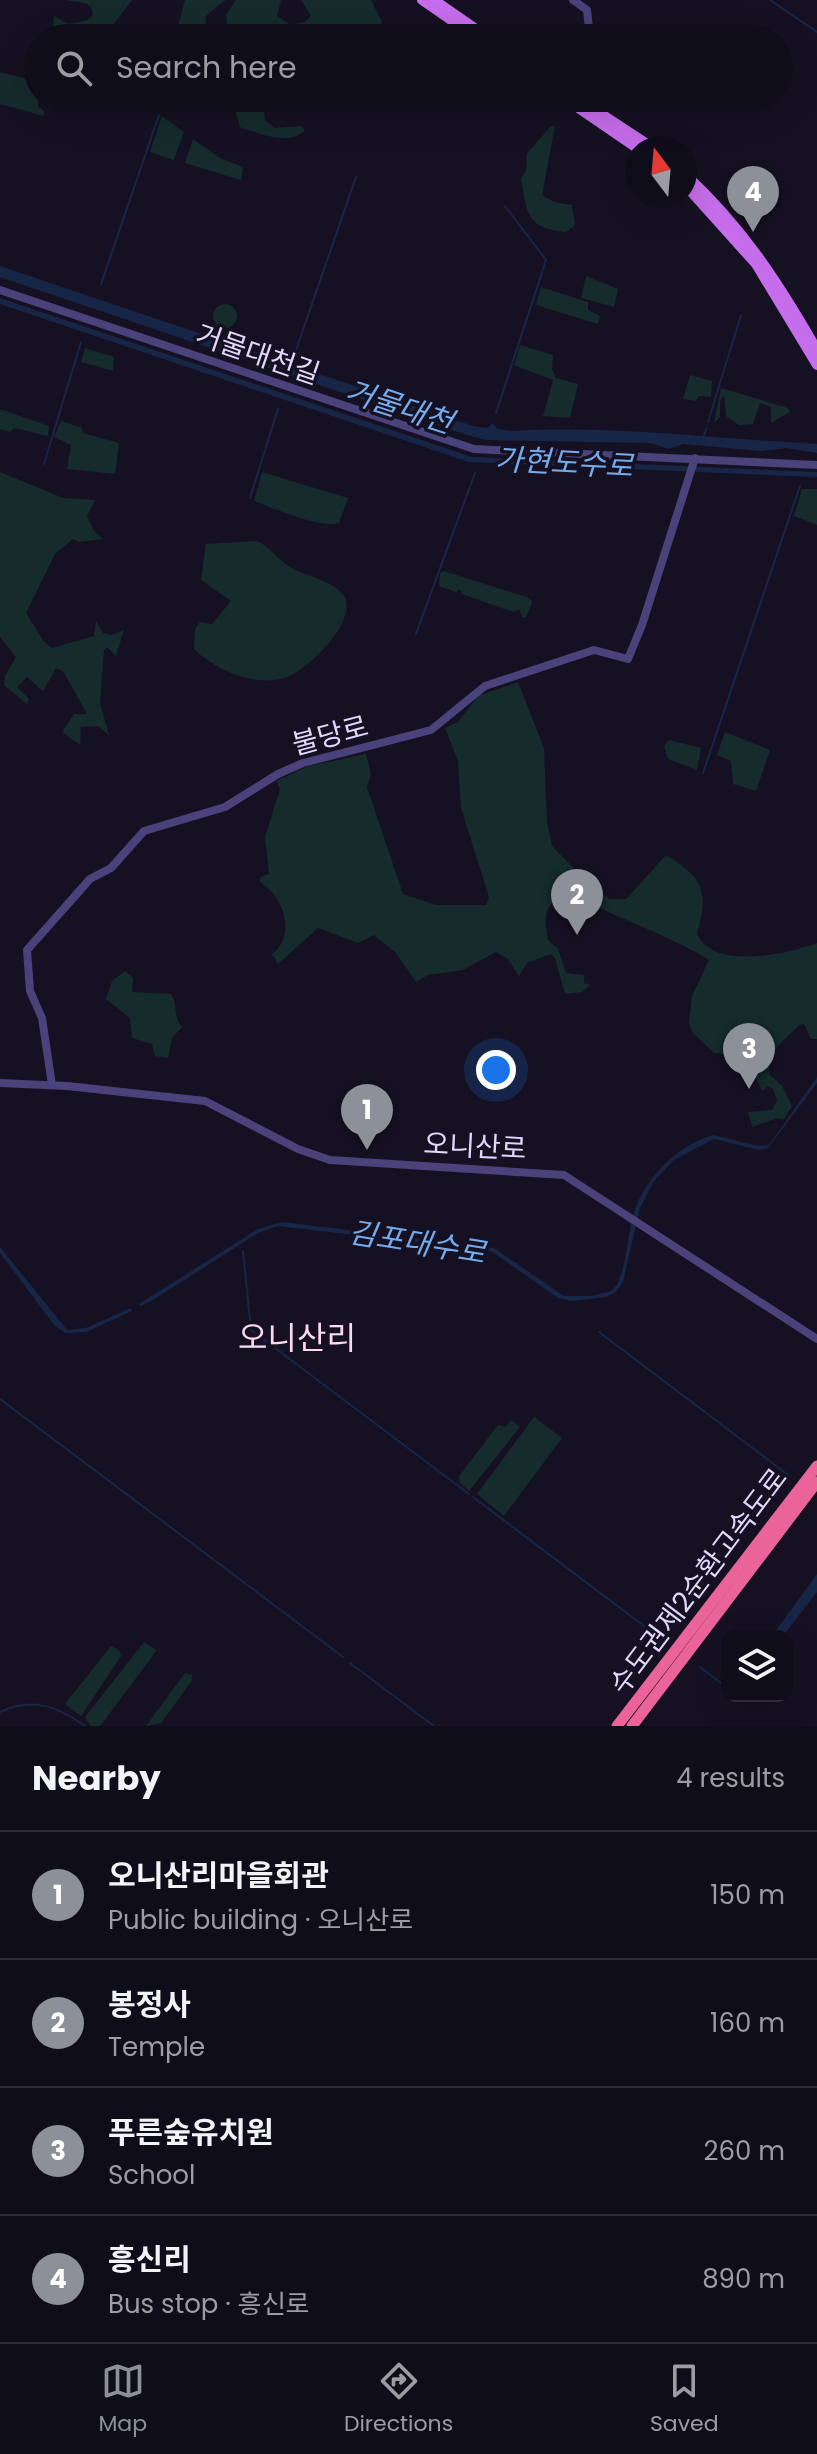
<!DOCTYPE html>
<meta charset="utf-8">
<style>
body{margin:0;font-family:Poppins,"Noto Sans KR",sans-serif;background:#1e1b27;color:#f1f3f6}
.controls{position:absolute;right:24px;bottom:24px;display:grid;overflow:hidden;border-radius:16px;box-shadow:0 8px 32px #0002}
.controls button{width:72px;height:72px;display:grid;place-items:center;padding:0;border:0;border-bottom:2px solid #302d39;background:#100d1a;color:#f1f3f6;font:40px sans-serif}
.compass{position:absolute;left:625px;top:136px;width:72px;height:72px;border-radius:50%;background:#100d1a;box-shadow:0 8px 32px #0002;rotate:344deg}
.you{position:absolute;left:496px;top:1070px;width:28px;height:28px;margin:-20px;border:6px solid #fff;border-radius:50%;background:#1a73e8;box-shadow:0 0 0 12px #1a73e833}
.badge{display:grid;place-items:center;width:52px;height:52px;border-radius:50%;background:#8c9099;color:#fff;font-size:26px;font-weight:700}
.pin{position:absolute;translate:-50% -66px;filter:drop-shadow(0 2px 4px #0008)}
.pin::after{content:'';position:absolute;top:42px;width:28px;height:24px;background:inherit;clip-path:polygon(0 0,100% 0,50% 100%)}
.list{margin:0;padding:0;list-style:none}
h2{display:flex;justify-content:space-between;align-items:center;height:104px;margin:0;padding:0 32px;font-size:34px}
h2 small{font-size:26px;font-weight:400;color:#9c9ca2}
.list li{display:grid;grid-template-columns:52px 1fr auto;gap:24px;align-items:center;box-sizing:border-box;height:128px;padding:0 32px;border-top:2px solid #302d39}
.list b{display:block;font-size:30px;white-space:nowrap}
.list p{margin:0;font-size:26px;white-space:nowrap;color:#9c9ca2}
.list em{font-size:26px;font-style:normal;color:#9c9ca2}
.icon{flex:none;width:44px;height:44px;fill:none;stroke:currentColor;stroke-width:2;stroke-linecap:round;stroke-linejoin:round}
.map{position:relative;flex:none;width:817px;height:1726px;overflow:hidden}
.search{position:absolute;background:#100d1a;box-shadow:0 8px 32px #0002;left:24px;right:24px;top:24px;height:88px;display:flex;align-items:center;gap:20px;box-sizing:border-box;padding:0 28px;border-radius:44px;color:#9c9ca2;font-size:30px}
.sheet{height:616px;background:#100d1a}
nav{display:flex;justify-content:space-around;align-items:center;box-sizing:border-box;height:112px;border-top:2px solid #302d39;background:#100d1a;font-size:22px;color:#9c9ca2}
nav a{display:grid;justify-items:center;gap:4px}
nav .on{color:#8c9099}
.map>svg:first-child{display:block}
</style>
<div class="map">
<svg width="817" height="1726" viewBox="0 0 817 1726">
<rect width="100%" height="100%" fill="#161122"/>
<!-- green -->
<g fill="#152b2c">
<path d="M66 0H132L103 38H52L54 16 69 24 88 20 93 15C92 0 78 3 66 0Z"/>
<polygon points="185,0 225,0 206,16 205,30 213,38 175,38"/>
<polygon points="236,0 281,0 277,16 291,25 305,22 311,16 301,0 371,0 382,22 376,32 380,38 355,38 348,32 343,38 228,38 226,15"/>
<polygon points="0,72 38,82 38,107 44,111 44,116 0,104"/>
<path d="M185 98H282L264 113 265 120 275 128 302 126 305 130C290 147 258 133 240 127L236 113 228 106 200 110Z"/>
<polygon points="162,116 184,132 174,160 150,152"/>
<path d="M555 126 542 195 554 202 572 205 575 225 566 232C527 228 527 215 521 179L526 170 527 154 550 127Z"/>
<polygon points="193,139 220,158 243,167 241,180 185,163"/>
<polygon points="586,276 618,289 614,307 581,298"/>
<polygon points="541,287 588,302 588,310 600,316 598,324 536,305"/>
<circle cx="225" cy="316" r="12"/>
<polygon points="520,345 553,355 552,369 556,378 578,384 570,418 543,416 553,380 514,365"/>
<polygon points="85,348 114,357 113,371 81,362"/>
<polygon points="690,375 712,381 711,397 699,396 696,401 683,399"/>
<polygon points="721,388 788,408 790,412 771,423 771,407 760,403 753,424 739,425 726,416 724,396 720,401 720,417 714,423"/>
<polygon points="0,409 49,426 48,436 14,428 10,432 0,429"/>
<polygon points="61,421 82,428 83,433 119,443 115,474 67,469 71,445 54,437"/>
<polygon points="0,472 63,498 95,500 87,516 94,531 103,539 79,542 73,539 55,554 26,613 44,642 52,648 94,636 96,621 103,633 111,635 124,630 116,656 107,647 104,650 100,703 109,735 98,726 81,727 80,745 62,732 74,714 87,714 63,671 56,668 43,691 27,677 17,687 29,699 27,704 4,685 5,676 16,657 0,637"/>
<path d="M262 472 348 498 339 523C321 529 273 508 254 501Z"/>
<polygon points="802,489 817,489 817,525 794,516"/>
<path d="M257 541C269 546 278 560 290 567 305 576 335 581 344 596 359 620 307 672 284 678 255 687 215 670 194 649L195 629 200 622 212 624 231 601 201 580 206 544Z"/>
<polygon points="444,571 529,598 532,602 527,616 523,618 519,609 513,612 462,594 460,589 456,592 439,586 440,573"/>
<path d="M518 682 544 748 547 822 552 846 597 892 610 899H626L666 855C704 878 709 892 697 934 714 971 788 954 817 943V1039H811L804 1024 800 1025C785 1038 765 1055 770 1075L782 1086 792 1106 783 1120 778 1118 752 1127 748 1112 772 1110 777 1101 773 1089 768 1086 762 1091 749 1063 737 1056 714 1053 692 1032 689 1023 692 996 709 960C680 942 651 931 620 917 589 904 534 875 548 940L558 949 566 973 584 975V983L590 985 582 992 565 994 555 958 551 954 527 963 519 976 508 959 496 952 463 970 428 975 416 982 395 952 374 935 358 943 318 928 278 964 272 954C297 935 284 897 260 882V877L269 874 265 837 280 789 276 781 309 766 366 754 371 774 367 787 403 894 436 905H486L489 897 461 808 458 761 445 728 458 722 478 696Z"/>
<polygon points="725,732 770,750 756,791 733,784 731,761 717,755"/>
<polygon points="669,740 701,748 697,770 668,759 664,746"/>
<path d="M125 971 133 978 132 992 171 994C178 1005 173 1018 182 1027L172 1038 168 1058 155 1056 152 1044 132 1038 130 1018 106 999 112 981Z"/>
<polygon points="534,1417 562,1438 504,1516 477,1494"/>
<polygon points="511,1420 520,1427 469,1491 460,1483 459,1476 498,1425 506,1427"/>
<polygon points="144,1642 156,1650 152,1657 100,1726 91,1726 85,1717"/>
<polygon points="111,1646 119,1650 121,1656 81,1716 65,1704"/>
<polygon points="185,1673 192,1675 191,1682 161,1723 146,1726"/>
</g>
<!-- water -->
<g fill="#172647">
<path d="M0 266 473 426 487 428 493 423 497 429 511 431C613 425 715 439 817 444V453L786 448 761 451 683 444 668 449 651 443 485 440 470 436 0 277Z"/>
<polygon points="0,298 472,457 817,472 817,477 469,462 0,304"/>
<path d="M817 1077V1083L768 1148 759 1150 714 1139 674 1160 654 1181 640 1208 623 1282 616 1292 606 1297 572 1301 558 1298 491 1251 278 1226 258 1233 153 1300 141 1306 139 1304 258 1229 282 1222 494 1248 564 1296H592L611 1291 617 1285C626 1265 627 1244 631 1223 640 1183 673 1147 713 1135L758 1146 769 1145Z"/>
<polygon points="0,1247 67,1330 86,1328 131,1308 132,1311 86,1332 66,1333 55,1326 0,1253"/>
<polygon points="817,1574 817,1592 783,1636 772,1636"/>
</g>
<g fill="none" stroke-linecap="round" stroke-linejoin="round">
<!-- stream -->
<g stroke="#172647" stroke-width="2">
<polyline points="770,0 817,32"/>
<polyline points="101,284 159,115"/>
<polyline points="296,350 356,177"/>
<polyline points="496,413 546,260 505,206"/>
<polyline points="708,422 741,315"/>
<polyline points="703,439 706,429"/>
<polyline points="44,464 81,342"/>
<polyline points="250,498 278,409"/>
<polyline points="416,634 475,473"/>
<polyline points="703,773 800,486"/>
<polyline points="243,1251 251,1330 469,1494"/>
<polyline points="599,1332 788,1475"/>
<polyline points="0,1399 343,1657"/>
<polyline points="473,1497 664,1641"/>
<polyline points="350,1663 434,1726"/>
<polyline points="700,1667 721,1683"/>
<polyline points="725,1686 727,1688"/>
<path d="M0 1712C33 1697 57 1706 85 1726"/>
</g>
<!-- minor -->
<g stroke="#49427b" stroke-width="8">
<polyline points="573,0 587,10 590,38"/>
<polyline points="0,290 474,449 817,465"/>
<polyline points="0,1083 67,1086 205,1101 298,1149 330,1160 564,1175 817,1339"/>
<polyline points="52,1085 42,1018 30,991 27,950 90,879 111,868 144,831 225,807 278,774 303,763 431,730 485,686 594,650 628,659 642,625 695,458"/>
</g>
<!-- major -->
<g stroke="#c66deb" stroke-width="10">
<polyline points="422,0 477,38"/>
<polyline points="434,0 489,38"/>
<polyline points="564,98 637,148"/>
<polyline points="577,98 653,148"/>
<path d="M685 174C743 228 778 282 817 350"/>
<polyline points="685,185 756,264 817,365"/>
</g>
<!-- highway -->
<g stroke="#ea6399" stroke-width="11">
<polyline points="617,1726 817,1466"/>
<polyline points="632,1726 817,1482"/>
</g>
</g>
<g text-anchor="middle" stroke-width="7" stroke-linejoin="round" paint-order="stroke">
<!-- street labels -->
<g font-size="28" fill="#dfd8fa" stroke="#161122">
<text transform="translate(258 354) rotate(19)" y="10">거물대천길</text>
<text transform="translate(330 735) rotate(-15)" y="10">불당로</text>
<text transform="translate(475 1146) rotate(3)" y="10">오니산로</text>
<text transform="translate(698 1581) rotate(-53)" y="10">수도권제2순환고속도로</text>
</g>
<!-- water labels -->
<g font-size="30" font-style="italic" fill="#73abec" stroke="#161122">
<text transform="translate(399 407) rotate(18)" y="10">거물대천</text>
<text transform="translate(564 463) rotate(3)" y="10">가현도수로</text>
<text transform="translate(417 1243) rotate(9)" y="10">김포대수로</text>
</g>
<!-- quarter labels -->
<g font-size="32" fill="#fadaec" stroke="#161122">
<text x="297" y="1349">오니산리</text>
</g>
</g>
</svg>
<div class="controls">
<button><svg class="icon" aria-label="layers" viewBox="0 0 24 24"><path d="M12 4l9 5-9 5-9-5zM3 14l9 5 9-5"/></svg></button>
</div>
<svg class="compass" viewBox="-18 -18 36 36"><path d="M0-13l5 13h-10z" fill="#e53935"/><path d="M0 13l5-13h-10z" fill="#9c9ca2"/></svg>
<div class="you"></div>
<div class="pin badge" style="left:367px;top:1150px">1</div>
<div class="pin badge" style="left:577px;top:935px">2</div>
<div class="pin badge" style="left:749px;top:1089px">3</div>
<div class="pin badge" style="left:753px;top:232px">4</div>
<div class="search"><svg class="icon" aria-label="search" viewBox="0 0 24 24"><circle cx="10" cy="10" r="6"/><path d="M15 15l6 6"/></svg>Search here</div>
</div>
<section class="sheet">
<h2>Nearby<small>4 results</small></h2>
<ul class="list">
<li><span class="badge">1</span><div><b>오니산리마을회관</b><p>Public building · 오니산로</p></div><em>150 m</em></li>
<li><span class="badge">2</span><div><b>봉정사</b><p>Temple</p></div><em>160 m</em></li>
<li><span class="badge">3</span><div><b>푸른숲유치원</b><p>School</p></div><em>260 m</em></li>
<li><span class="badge">4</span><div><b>흥신리</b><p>Bus stop · 흥신로</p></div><em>890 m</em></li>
</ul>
</section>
<nav>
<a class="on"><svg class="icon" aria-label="map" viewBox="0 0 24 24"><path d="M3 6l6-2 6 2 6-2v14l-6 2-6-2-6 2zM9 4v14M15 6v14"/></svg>Map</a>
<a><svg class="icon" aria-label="directions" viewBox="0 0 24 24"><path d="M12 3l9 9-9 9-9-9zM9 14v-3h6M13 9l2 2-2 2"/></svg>Directions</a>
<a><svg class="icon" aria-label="saved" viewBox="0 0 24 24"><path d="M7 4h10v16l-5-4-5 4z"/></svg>Saved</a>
</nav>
